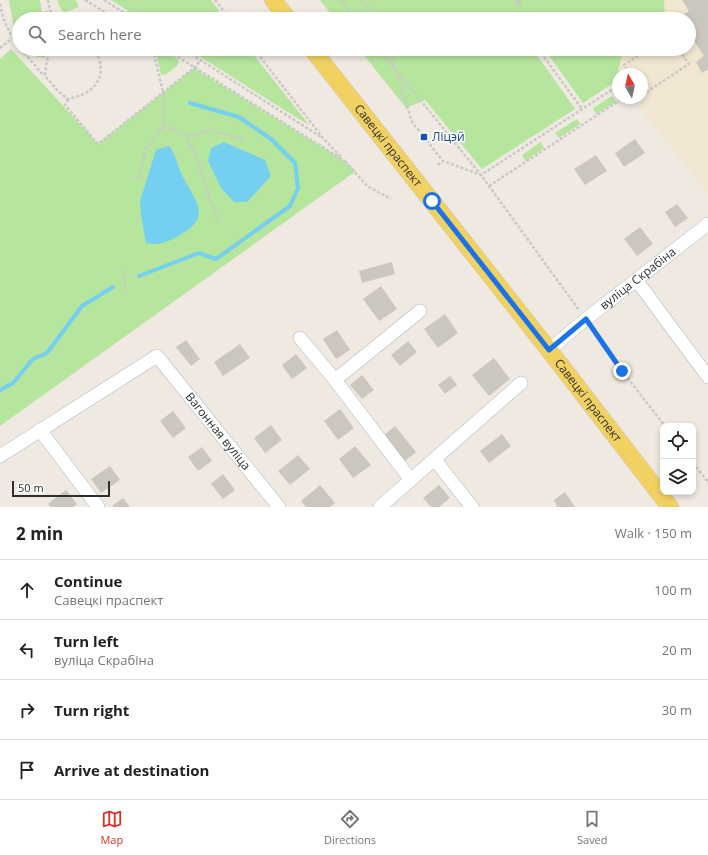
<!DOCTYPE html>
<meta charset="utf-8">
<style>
body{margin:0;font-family:"Open Sans",sans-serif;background:#f2f2f2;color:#222}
.controls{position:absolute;right:12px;bottom:12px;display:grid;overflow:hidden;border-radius:8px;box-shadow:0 2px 6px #0003}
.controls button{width:36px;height:36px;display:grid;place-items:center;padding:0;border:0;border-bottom:1px solid #e0e0e0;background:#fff;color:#222;font:20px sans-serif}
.compass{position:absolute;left:612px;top:68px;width:36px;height:36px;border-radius:50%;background:#fff;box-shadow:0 2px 6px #0003;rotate:351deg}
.scale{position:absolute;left:12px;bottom:10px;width:98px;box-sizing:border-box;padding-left:4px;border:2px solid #2e2e2e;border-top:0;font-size:11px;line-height:14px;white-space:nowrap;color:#2e2e2e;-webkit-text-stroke:3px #fff;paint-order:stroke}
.stop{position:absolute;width:12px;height:12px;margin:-9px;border:3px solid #1a73e8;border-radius:50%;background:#fff}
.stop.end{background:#1a73e8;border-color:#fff;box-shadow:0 1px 4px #0008}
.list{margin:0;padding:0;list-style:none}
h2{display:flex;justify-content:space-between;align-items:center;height:52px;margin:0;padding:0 16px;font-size:17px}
h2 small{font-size:13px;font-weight:400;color:#767676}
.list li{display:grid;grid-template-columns:26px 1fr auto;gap:12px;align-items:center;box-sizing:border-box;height:60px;padding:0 16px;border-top:1px solid #e0e0e0}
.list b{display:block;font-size:15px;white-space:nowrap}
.list p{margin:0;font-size:13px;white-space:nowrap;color:#767676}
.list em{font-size:13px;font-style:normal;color:#767676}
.icon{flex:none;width:22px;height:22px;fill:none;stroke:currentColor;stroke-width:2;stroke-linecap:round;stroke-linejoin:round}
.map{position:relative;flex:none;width:708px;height:507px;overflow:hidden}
.search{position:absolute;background:#fff;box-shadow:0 2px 6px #0003;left:12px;right:12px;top:12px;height:44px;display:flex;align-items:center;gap:10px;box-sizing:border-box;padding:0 14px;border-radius:22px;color:#767676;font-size:15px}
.sheet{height:292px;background:#fff}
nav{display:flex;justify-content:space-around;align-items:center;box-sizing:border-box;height:56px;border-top:1px solid #e0e0e0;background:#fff;font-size:11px;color:#767676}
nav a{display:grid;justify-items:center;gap:2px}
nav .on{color:#d93025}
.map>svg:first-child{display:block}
</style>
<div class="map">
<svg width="708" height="507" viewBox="0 0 708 507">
<rect width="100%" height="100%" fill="#efe9e1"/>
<!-- education -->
<polygon fill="#f0e6d1" points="610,0 708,0 708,194 632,98 642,98 642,74 618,74 594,49 689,49 689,19 583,19"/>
<!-- green -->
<g fill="#b6e59e">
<polygon points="9,0 40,0 42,14 35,19 19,19 19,31 15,34"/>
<polygon points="57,0 76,0 79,7 63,13"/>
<polygon points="111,0 211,0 225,19 141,19"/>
<polygon points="320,0 664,0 665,19 335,19"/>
<polygon points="11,49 98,144 194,68 345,161 356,171 0,426 0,59"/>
<polygon points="26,49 52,49 44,58 30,55"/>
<polygon points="155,49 160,49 178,59 179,62 177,66 165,75 161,74"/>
<polygon points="188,49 249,49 310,126"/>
<polygon points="359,49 631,49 622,55 618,71 620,74 618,74 618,80 583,103 545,50 534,54 537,55 575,109 482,169 425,100 406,108"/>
<polygon points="612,96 616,102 596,114 593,108"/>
<polygon points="577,119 580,124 559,138 555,133"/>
<polygon points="541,142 544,148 525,161 522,155"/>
</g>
<!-- water -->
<g fill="#75cff0">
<polygon points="224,142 265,160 271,176 247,202 234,202 221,188 208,161 211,148"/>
<path d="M169 146C177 156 176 162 181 173 194 200 215 217 178 236 168 242 158 246 146 243L141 215 140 201 156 150Z"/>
</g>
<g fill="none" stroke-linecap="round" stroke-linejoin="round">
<!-- stream -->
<g stroke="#75cff0" stroke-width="4">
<polyline points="139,276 199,253 216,259 290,206 298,188 295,163 271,139 239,117 190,103"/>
<polyline points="0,390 13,383 33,359 47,353 82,306 113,287"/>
</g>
</g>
<!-- building -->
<g fill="#cbc7bf">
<polygon points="515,0 520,0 522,4 518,6"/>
<polygon points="682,0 708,0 708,69 702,73 696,62 704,56 689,33 689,19 676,19 689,11"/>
<polygon points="635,139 645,153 624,167 615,153"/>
<polygon points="596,155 607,171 585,185 574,169"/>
<polygon points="677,204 688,218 675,227 665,212"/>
<polygon points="640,227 653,244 637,256 624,239"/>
<polygon points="392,262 395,274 362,283 359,271"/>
<polygon points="381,286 397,309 379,321 363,299"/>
<polygon points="445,314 458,333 438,348 424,329"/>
<polygon points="337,330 350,350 336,359 323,339"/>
<polygon points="186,340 200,359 191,366 176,347"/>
<polygon points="408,341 417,352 400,366 391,355"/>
<polygon points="240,344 250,358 223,376 214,362"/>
<polygon points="296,354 307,368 292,379 282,365"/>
<polygon points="494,358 510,379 489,396 472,375"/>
<polygon points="362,375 374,390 362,399 350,385"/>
<polygon points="450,376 457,385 445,394 438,385"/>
<polygon points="340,409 354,428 338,440 324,421"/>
<polygon points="173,411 186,428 173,438 160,421"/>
<polygon points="271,425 282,440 265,453 254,438"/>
<polygon points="395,426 416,452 404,462 383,436"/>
<polygon points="502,434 511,446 489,463 480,451"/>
<polygon points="355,446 371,465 353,478 339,459"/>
<polygon points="202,447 212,461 198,471 188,457"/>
<polygon points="298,455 310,469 290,485 278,471"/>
<polygon points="110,466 120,480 101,493 91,479"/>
<polygon points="223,474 235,490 223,499 211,484"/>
<polygon points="320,485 335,503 330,507 306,507 301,501"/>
<polygon points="439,485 450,498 439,507 431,507 423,498"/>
<polygon points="66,490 77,504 73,507 51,507 48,504"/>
<polygon points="565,492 575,507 555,507 557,506 554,500"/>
<polygon points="123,498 130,507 113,507 112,506"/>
</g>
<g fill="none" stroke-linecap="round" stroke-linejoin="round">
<!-- minor casing -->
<g stroke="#b4b7c1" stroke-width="14">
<g id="minor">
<polyline points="637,281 708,377"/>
<polyline points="300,338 335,380"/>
<path id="s1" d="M549 350 586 319 708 224"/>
<polyline points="40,430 98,507"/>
<path id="s2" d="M0 456 157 356 279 507"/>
<polyline points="435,460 472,507"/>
<polyline points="411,480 335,380 420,311"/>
<polyline points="380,507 521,383"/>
</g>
</g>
<!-- major casing -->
<g stroke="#c9c9c9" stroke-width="18">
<g id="major">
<polyline points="273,0 288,19"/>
<path id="s3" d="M312 49 549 350 670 507"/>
</g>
</g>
<!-- path -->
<g stroke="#c9c9c9" stroke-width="2.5" stroke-dasharray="3 2" stroke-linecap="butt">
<polyline points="48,0 50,10 54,19"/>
<polyline points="85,0 116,19"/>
<polyline points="104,0 134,19"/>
<polyline points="215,0 230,19"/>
<polyline points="341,0 355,19"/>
<polyline points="361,0 377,19"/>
<path d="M0 4C3 20 9 34 19 46"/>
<polyline points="37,19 50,10"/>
<polyline points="0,48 19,33"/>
<polyline points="21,49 44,76"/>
<path d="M53 49C46 57 46 66 45 76L58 91 68 99C75 97 85 95 91 89 104 79 103 61 94 49"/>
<polyline points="165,49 345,161"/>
<polyline points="183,49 321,137"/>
<polyline points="254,49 323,138 341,157"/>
<polyline points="379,49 481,175 579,310"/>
<polyline points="389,49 412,122 443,161"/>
<polyline points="538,49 582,109"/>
<polyline points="630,74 624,65 648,49"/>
<polyline points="613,89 618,86"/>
<polyline points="642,95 689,64 678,49"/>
<polyline points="68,99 65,105 98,144 194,68 201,60"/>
<path d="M164 125C182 134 188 140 208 130L243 139"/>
<polyline points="186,135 198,161 211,203 220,222"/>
<polyline points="345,161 367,186 391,199"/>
<polyline points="438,165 443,161 481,175 613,89 618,96"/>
<polyline points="138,179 146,149 164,125 163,92 153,49"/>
<polyline points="489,186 620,100 619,98"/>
<polyline points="123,270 126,292"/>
<polyline points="593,329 622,371 665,426"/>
<polyline points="693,463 708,482"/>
</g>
<!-- minor -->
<use href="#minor" stroke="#fff" stroke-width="13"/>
<!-- major -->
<use href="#major" stroke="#f2d163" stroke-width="17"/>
</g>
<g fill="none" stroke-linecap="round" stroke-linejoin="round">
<!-- route -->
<polyline stroke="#1a73e8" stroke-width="5" points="432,201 549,350 586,319 622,371"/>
</g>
<!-- markers -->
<rect fill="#1a4fb4" stroke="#fff" stroke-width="1.5" x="420" y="133" width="8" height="8" rx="2"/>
<g text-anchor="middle" stroke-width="3" stroke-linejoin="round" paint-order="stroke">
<!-- transit labels -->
<g font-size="12" fill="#164399" stroke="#fff" text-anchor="start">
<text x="432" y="141">Ліцэй</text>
</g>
<!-- street labels -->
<g font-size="12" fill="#2e2e2e" stroke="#fff">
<text dy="4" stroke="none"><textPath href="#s3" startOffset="123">Савецкі праспект</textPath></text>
<text dy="4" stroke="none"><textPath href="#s1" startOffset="114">вуліца Скрабіна</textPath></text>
<text dy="4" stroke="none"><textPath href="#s3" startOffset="447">Савецкі праспект</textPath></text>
<text dy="4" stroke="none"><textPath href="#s2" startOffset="283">Вагонная вуліца</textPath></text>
</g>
</g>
</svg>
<div class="controls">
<button><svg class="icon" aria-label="locate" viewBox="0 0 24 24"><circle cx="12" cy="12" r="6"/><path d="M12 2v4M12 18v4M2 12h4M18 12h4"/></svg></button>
<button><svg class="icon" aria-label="layers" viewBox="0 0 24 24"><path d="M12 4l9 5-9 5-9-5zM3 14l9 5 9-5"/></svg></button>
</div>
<svg class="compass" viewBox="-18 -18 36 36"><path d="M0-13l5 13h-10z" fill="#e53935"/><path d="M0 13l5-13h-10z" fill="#767676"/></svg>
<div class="scale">50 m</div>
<div class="stop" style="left:432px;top:201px"></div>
<div class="stop end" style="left:622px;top:371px"></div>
<div class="search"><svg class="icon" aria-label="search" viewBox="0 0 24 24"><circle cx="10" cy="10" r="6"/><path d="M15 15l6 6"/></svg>Search here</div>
</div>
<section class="sheet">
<h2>2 min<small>Walk · 150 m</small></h2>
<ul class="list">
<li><svg class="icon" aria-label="ahead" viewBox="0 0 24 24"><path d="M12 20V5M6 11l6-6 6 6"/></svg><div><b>Continue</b><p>Савецкі праспект</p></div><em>100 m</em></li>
<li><svg class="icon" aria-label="left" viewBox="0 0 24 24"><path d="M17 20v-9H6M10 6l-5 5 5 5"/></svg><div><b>Turn left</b><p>вуліца Скрабіна</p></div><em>20 m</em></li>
<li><svg class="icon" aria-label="right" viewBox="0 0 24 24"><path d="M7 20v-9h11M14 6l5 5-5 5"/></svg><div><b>Turn right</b></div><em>30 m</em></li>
<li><svg class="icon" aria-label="arrive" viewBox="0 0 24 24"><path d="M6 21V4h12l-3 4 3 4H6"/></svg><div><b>Arrive at destination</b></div></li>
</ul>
</section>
<nav>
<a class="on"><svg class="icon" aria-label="map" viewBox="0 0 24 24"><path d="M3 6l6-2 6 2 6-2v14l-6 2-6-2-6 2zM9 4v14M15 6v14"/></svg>Map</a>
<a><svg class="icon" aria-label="directions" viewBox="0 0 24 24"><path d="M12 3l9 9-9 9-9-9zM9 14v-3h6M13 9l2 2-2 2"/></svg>Directions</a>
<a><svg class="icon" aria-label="saved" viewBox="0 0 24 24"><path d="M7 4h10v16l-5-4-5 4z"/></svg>Saved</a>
</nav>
